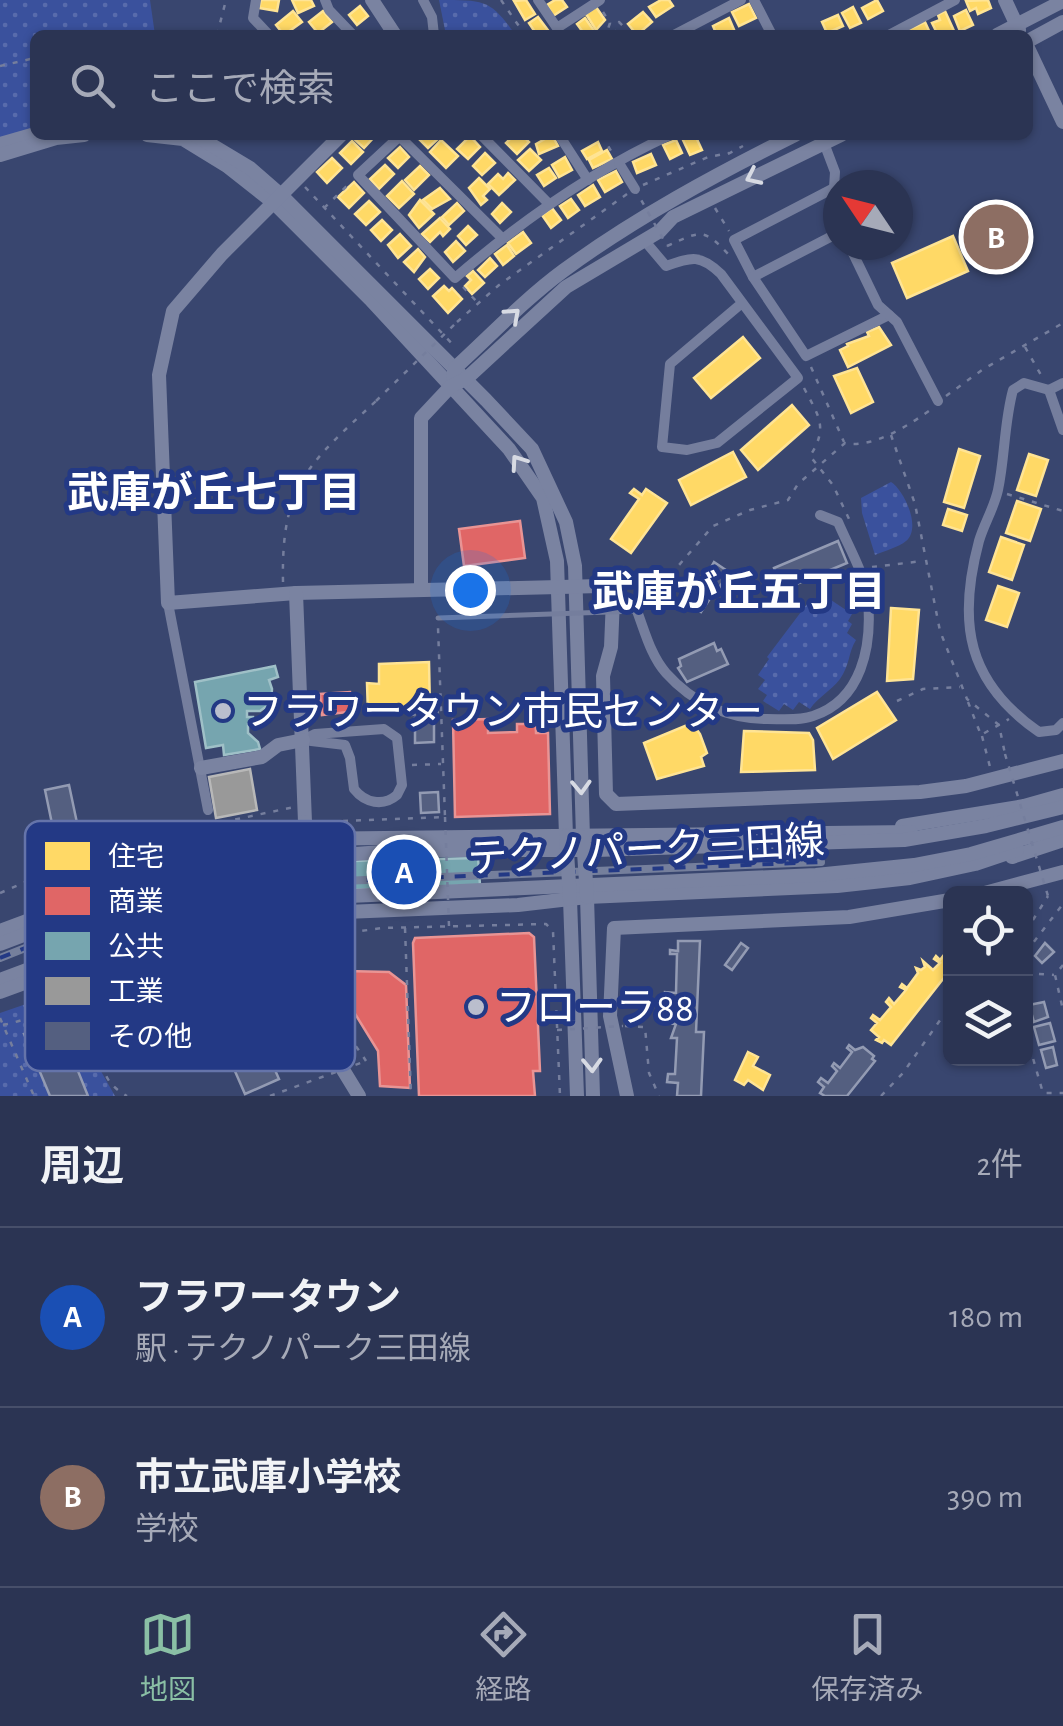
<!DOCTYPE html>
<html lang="ja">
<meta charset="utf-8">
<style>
body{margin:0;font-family:"Alegreya Sans","Noto Sans JP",sans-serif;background:#373f5d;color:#f1f3f6}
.controls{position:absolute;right:30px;bottom:30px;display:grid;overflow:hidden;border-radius:15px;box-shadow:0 2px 8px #0004}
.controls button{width:90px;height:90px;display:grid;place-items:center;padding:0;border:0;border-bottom:2px solid #474f6a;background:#2b3453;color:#f1f3f6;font:50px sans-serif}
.compass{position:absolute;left:823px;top:170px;width:90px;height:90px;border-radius:50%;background:#2b3453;box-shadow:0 2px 8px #0004;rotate:305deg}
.you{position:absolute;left:470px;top:590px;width:35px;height:35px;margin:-25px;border:8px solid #fff;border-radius:50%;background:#1a73e8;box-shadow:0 0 0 15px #1a73e833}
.badge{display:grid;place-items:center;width:65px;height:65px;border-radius:50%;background:#8abfa5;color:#fff;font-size:32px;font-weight:700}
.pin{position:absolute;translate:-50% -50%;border:5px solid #fff;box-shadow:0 2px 10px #0006}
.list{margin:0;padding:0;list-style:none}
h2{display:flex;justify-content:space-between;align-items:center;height:130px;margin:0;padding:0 40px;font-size:42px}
h2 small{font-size:32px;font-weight:400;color:#a6aab8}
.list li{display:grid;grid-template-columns:65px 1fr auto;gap:30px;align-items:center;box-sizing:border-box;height:180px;padding:0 40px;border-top:2px solid #474f6a}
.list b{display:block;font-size:38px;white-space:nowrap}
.list p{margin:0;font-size:32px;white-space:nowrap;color:#a6aab8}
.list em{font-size:32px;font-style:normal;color:#a6aab8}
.icon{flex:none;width:55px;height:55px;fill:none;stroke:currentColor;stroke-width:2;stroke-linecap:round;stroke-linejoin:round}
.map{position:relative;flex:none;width:1063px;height:1096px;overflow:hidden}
.search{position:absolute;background:#2b3453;box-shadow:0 2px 8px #0004;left:30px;right:30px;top:30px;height:110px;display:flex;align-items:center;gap:25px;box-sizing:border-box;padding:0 35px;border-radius:15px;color:#a6aab8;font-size:38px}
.sheet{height:490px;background:#2b3453}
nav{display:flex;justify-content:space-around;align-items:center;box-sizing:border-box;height:140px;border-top:2px solid #474f6a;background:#2b3453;font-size:28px;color:#a6aab8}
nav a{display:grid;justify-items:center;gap:5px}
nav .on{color:#8abfa5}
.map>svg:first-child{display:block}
</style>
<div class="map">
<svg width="1063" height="1096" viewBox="0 0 1063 1096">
<defs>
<pattern id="park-dots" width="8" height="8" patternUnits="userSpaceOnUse" patternTransform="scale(2.5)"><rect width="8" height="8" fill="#3a519d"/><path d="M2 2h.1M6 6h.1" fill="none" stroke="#586bac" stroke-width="1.8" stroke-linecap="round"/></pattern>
</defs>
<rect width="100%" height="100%" fill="#39466f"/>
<!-- park -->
<g fill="url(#park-dots)">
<polygon points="0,0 150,0 155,35 35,35 35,128 0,138"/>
<path d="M439 0C486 0 490 0 515 34L446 35Z"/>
<path d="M891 482C904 490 922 528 906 541 899 547 884 551 875 555L862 513 861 498Z"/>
<path d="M831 600 852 614 848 621 852 624 847 633 856 640C848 653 850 665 840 679 831 691 818 697 810 709L799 702 793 710 784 704 779 711 763 701 767 695 758 689 765 680 758 675 769 659 767 657 807 604 815 609 818 604 825 608Z"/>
<polygon points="119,972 122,1015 98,1066 115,1096 0,1096 0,1013"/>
</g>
<!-- homes -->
<g fill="#ffd966" stroke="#ffe494" stroke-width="2.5">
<polygon points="261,0 279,0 277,11 259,8"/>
<polygon points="292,0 311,0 314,6 298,13"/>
<polygon points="526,0 535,14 525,20 514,1"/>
<polygon points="555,0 562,0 567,7 553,16 547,5"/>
<polygon points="661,0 669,0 673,6 656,17 649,7"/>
<polygon points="877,0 883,11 868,19 862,8"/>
<polygon points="988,0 991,8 978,14 976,8 970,11 966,1"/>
<polygon points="749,4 756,18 739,26 732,12"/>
<polygon points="360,6 368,16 357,25 349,15"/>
<polygon points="596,7 605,20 596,30 586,14"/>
<polygon points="853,7 861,23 850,28 842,13"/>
<polygon points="966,10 973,25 960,31 954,16"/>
<polygon points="293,11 302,22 284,35 276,25"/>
<polygon points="323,11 332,22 318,33 309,22"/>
<polygon points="945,11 954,31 938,35 932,23 940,20 938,15"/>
<polygon points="643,12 652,22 637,35 628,24"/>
<polygon points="838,15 843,26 827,33 822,22"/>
<polygon points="538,17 550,33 548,35 537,35 529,23"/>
<polygon points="585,18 597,35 585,35 577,24"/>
<polygon points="729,18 735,32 717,35 713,26"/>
<polygon points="925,22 930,33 909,35 907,30"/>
<polygon points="354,135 376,135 364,148 352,137"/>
<polygon points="415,135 438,135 440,137 428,148"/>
<polygon points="514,135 522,135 529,142 517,154 506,143"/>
<polygon points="552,135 558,146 539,154 536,144"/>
<polygon points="689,135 695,135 702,150 690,155 682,138"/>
<polygon points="470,136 480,147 468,159 457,149"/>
<polygon points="441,140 458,156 446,168 430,152"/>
<polygon points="676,140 682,153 670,159 663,145"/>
<polygon points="352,141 363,152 351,164 340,153"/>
<polygon points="598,142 602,151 587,159 582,151"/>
<polygon points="400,147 409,157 398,168 388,158"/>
<polygon points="530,149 541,160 529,171 518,160"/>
<polygon points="607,150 612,159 593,168 589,160"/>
<polygon points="485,153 495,163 482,175 473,166"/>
<polygon points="651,154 656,165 637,173 633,162"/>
<polygon points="565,157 572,170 559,177 552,165"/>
<polygon points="332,158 342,168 327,183 317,172"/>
<polygon points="385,165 394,174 379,189 370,179"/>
<polygon points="420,166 429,175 414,190 405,180"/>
<polygon points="549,168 556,178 544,186 537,175"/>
<polygon points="616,171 622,182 605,192 598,180"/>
<polygon points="508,173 515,180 499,195 488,184 498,174 503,179"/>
<polygon points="479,178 490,189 483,196 487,200 481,205 469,188"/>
<polygon points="402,181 414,194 399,208 387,196"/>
<polygon points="354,182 364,193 349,208 338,197"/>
<polygon points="593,185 600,197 585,206 578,195"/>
<polygon points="440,188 450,199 432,209 423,200"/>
<polygon points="571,199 579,210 568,218 560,206"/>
<polygon points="420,200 434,214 419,228 409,215"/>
<polygon points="369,201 380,212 366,225 355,214"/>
<polygon points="457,203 464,211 449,225 442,217"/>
<polygon points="502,203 511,212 500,223 492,214"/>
<polygon points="552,208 561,220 551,228 542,215"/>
<polygon points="440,218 450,229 443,236 440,232 430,242 422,234"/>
<polygon points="382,220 392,230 381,241 371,230"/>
<polygon points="468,226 477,235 466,245 458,236"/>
<polygon points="523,232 531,243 516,254 508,243"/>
<polygon points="400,234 411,246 398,258 388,245"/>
<polygon points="953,236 968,271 907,298 892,263"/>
<polygon points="456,241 465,251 453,262 445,252"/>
<polygon points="507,245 514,256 503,265 495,254"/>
<polygon points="418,249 425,257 414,272 404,262"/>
<polygon points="490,258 497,266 485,277 478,270"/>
<polygon points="430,269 439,278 428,289 419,279"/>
<polygon points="473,271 484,283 472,294 465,286 471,280 467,276"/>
<polygon points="444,286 449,291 452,288 462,299 448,313 433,296"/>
<polygon points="879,327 891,345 848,367 840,350 848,346 847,344 869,336 867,332"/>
<polygon points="743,337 760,358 711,398 694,378"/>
<polygon points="857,368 873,402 851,413 834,376"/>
<polygon points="792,405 809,425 758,470 741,450"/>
<polygon points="959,449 980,456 964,508 944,502"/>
<polygon points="733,452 746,477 691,505 679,480"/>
<polygon points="1029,454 1048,460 1036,496 1017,490"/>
<polygon points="634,489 642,495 646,489 667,503 631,553 611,539 639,499 630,493"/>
<polygon points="1017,501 1041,509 1030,541 1006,533"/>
<polygon points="948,509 967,515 962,531 943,525"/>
<polygon points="1001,537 1024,545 1012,580 989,572"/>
<polygon points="998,586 1019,593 1007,627 986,620"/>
<polygon points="891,608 919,610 913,679 887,681"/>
<polygon points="429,662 430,710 368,714 367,683 379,684 379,664"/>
<polygon points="877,692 896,720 833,759 817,728"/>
<polygon points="692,723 700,734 707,753 701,757 704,766 657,779 644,743"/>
<polygon points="744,731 809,733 813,740 815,770 741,772"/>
<polygon points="950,939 950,981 943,979 891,1045 884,1040 882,1043 876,1040 879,1037 871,1030 877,1023 871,1018 873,1015 880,1020 891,1007 886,1002 889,998 894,1004 906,990 900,987 902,984 907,988 918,973 916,968 921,970 925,967 923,961 933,970 940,963 934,959 936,956 940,960 950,947 946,944"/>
<polygon points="748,1052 758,1057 753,1066 770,1075 763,1090 748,1080 744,1085 735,1080"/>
</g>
<!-- shops -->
<g fill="#e06666" stroke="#e99494" stroke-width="2.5">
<polygon points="520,521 525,558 464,566 459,529"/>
<polygon points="350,692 351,704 356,703 356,711 322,715 320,694"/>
<polygon points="527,710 535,710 536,733 548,733 550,814 455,817 453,720 488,719 488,733 517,732 517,724 528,724"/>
<polygon points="529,933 534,937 540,1071 533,1071 535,1096 419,1096 413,943 415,938"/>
<polygon points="346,971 389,972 406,985 410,1088 380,1086 378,1051 349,1004"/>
</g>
<!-- public -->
<g fill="#76a5af" stroke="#9fc0c7" stroke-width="2.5">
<polygon points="275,666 278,677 269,680 272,689 271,703 260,711 247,711 247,717 253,717 253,722 248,724 248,733 258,742 260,749 224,755 223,745 206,748 195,682"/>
<polygon points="478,858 480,885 352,890 350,861"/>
</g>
<!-- industry -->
<polygon fill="#999" stroke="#b8b8b8" stroke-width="2.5" points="250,769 257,810 216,818 209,777"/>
<!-- building -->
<g fill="#545f80" stroke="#939bb3" stroke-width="2.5">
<polygon points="838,541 847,563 782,590 774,568"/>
<polygon points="714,562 729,572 719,588 715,586 710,592 713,594 701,612 686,602 695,589 698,591"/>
<polygon points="714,643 717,651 721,649 728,664 687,682 678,668 681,666 679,659"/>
<polygon points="415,718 434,718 434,742 415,743"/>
<polygon points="69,785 80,837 56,843 45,790"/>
<polygon points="438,792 439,812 421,813 420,793"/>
<polygon points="678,941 700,941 696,1032 704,1032 701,1096 677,1096 678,1083 667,1082 668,1074 675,1074 677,1038 671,1038 676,1024 661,1023 662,1013 671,1013 672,998 665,998 665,992 676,993 677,954 670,954 670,950 678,951"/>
<polygon points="741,943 748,948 732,970 725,965"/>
<polygon points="1045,943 1054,952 1042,963 1035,956"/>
<polygon points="1044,1002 1048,1017 1034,1022 1029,1005"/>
<polygon points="80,1011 95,1047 72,1056 88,1096 50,1096 24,1034"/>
<polygon points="1050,1023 1055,1041 1039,1045 1034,1027"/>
<polygon points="849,1045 855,1050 863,1047 874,1056 872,1059 875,1061 847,1096 825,1096 820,1093 824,1087 818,1082 821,1078 828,1083 837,1071 832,1066 834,1063 840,1068 852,1052 847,1048"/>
<polygon points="1053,1047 1057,1065 1046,1068 1041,1050"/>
<polygon points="268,1054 279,1079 245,1094 234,1069"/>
</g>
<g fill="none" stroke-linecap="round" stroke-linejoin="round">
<!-- path -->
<g stroke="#757e9d" stroke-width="2.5" stroke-dasharray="5 8" stroke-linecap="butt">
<polyline points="501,0 525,35"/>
<polyline points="603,12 610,23 606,35"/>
<polyline points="217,35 226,0"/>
<polyline points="615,35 619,22 632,35"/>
<polyline points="0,66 35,58"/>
<polyline points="602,135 611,151"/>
<polyline points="728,154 743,146"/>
<polyline points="643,185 708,157 729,153"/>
<polyline points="305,187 456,348"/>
<polyline points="324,208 350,183"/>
<polyline points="715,208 729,231"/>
<path d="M667 246C701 231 703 227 729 255"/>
<polyline points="463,287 478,303"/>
<polyline points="457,322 499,285 627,194"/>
<polyline points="1025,347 1041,375"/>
<polyline points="811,367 844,442"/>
<path d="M804 388C818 415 829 427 810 456L833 485 850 521"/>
<polyline points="946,396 982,370 1063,323"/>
<polyline points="891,435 915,504 940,631 967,699 999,725 1005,754"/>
<polyline points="1007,494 1063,511"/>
<polyline points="872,567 923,561"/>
<path d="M283 582C281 485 308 464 376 401"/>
<path d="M645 604 713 526 750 510 788 500 798 484 845 443C873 449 911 424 933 408"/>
<polyline points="897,701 923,689 960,687"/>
<polyline points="968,702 981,735 1009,719"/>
<polyline points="411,715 439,712"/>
<polyline points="982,736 990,767"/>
<polyline points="412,765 441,764"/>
<polyline points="317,822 445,817 438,627"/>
<polyline points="0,893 72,862 205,826 294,807"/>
<polyline points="405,928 411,1096"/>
<polyline points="1026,931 1048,896"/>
<polyline points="1026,952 1063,904"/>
<polyline points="1063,965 1055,975 1063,1010"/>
<polyline points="1026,973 1054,975"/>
<polyline points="328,991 329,974 333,973"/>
<polyline points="0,1018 34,1096"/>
<polyline points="334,1018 355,1055"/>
<path d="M3 1025C37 1018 66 1001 101 1000L109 1008C110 1044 86 1073 127 1096"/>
<polyline points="625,1026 645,1027 649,1073 659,1096"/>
<polyline points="1026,1034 1043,1093 1063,1093"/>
<path d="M366 1061C357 1046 340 1028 336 1011 330 990 329 948 347 933L382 928 546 924 553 931 560 1096"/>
<polyline points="881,1096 903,1073 950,1006"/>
</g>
<!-- street -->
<g stroke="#757e9d" stroke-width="10">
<polyline points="256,0 253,18 269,35"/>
<polyline points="325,0 329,10 353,35"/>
<polyline points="423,0 432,17 434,35"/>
<polyline points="538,0 557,28 600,0"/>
<polyline points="754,0 772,35"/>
<polyline points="674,35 741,0"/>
<polyline points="889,35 955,0"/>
<path d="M401 135 358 175 455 278C520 222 592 171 670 135"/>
<polyline points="481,135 549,204"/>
<polyline points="559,135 588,180"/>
<polyline points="821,135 835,172 834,188 838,210"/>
<polyline points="400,137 502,238"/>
<polyline points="619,163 635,189"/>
<polyline points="834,188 734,240 753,277 806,356 889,315"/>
<path d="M644 240 666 266C692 257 700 254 721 274L798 378 717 443 687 450 662 447 670 364 742 303"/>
<polyline points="849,245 878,305 897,322 938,401"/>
<polyline points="753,277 838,233"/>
<polyline points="1063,383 1049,390 1063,430"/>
<path d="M1049 390 1024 383 1013 390C1004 423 1005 457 998 490 994 508 984 524 979 541 957 623 967 682 1039 732L1056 730 1063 723"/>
<polyline points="168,603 208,810"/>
<path d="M637 611C645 632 651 656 666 673 693 703 728 719 767 719 782 719 799 721 813 716 862 700 872 646 868 601 866 576 848 546 838 522L820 515"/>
<path d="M384 729 397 738 402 785 397 795C383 807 365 803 354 789L350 758 345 745 303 740 315 734Z"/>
</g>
<!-- secondary -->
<g stroke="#7a83a1" stroke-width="14">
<polyline points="372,0 395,35"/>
<polyline points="1005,0 1019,30"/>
<polyline points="997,35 1063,1"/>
<polyline points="1028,41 1063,22"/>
<polyline points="1028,48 1063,122"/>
<polyline points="147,135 183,139 227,166 274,203 370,299 509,449 543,498 557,561 566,836"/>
<polyline points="195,135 250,168 281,195 486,400 532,449 566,522 575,566 583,837"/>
<polyline points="341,135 222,254 173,311 159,375 168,603 296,593 601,586 613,599 611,647 603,676 606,794 616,804 920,792 966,786 1063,761"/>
<polyline points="0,144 35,134"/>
<polyline points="0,155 56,138 84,135"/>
<path d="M453 376 455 368C490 336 525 299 563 271 635 218 715 175 795 135"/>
<polyline points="421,590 421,418 451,386 466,379 566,287 660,231 673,217 841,135"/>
<polyline points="296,593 305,822"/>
<polyline points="201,768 262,757 278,745 303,740"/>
<polyline points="902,826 1024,806 1063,795"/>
<polyline points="1012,857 1063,840"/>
<polyline points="981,894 1063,872"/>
<polyline points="587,897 593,1096"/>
<polyline points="570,899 577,1096"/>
<polyline points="249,916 518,905 587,897 837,886 910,878 975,864 1017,850"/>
<polyline points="0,931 166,869 231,850 301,839 911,832"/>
<polyline points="309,933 310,977 326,1042 359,1096"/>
<polyline points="0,944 158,884 258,861 410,850 596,850 904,840 986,826 1063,807"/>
<polyline points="0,980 144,926 173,918 240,908 349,896 816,875 914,865 971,854 1063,827"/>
<polyline points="0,992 128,945 260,918"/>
<polyline points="627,1096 610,1016 614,928 849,917 950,900"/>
</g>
<!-- rail casing -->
<g stroke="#757f9c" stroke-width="8">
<g id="rail">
<polyline points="44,941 155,907 291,883 821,862"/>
<polyline points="0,958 53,937"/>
</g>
</g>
<!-- rail -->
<use href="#rail" stroke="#233985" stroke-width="4" stroke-dasharray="11" stroke-linecap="butt"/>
<!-- path-bridge -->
<g stroke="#757e9d" stroke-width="2.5" stroke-dasharray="5 8" stroke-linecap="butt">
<polyline points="635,189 667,246"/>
<polyline points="376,401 457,322"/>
<polyline points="1005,754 1048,896"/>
<polyline points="445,817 449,926"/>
<polyline points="557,1030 623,1026"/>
<polyline points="270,1096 366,1061"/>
</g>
<!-- lane-bridge -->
<polyline stroke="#757e9d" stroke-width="5" points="438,618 637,611"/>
<!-- secondary-bridge -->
<g stroke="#7a83a1" stroke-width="14">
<polyline points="305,822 309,933"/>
<polyline points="566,836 570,899"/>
<polyline points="583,837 587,897"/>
</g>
</g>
<!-- one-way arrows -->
<defs><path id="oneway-chevron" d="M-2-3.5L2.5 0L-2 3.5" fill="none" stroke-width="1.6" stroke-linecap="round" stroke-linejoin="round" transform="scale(2.5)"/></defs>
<g stroke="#d7dae3">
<use href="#oneway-chevron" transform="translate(753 177) rotate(155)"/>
<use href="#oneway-chevron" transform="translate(513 315) rotate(-42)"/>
<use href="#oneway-chevron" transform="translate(518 462) rotate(-125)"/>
<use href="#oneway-chevron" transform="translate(581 787) rotate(88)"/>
<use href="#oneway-chevron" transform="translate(592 1065) rotate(88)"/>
</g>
<!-- markers -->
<g fill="#babecd" stroke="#233985" stroke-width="4">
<circle cx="223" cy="711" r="10"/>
<circle cx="476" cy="1007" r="10"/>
</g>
<g text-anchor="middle" stroke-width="10" stroke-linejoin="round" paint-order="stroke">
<!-- poi labels -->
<g font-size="40" fill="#fff" stroke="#233985" text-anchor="start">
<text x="243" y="725">フラワータウン市民センター</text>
<text x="496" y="1021">フローラ88</text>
</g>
<!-- street labels -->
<g font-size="40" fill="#fff" stroke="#233985">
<text transform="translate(646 849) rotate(-3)" y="14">テクノパーク三田線</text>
</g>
<!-- neighbourhood labels -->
<g font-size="42" font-weight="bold" fill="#fff" stroke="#233985">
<text x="214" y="507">武庫が丘七丁目</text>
<text x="739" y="606">武庫が丘五丁目</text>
</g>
</g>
<!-- legend -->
<rect x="25" y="821" width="330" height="250" rx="15" fill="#233985" stroke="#6574aa" stroke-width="2.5"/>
<rect x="45" y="842" width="45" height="28" fill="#ffd966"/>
<rect x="45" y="887" width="45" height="28" fill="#e06666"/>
<rect x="45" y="932" width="45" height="28" fill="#76a5af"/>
<rect x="45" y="977" width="45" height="28" fill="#999"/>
<rect x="45" y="1022" width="45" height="28" fill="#545f80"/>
<g font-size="28" fill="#fff">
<text x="108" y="866">住宅</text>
<text x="108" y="911">商業</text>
<text x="108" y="956">公共</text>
<text x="108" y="1001">工業</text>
<text x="108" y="1046">その他</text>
</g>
</svg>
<div class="controls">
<button><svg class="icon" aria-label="locate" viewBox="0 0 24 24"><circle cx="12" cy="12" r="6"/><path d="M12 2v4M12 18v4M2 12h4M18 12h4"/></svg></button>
<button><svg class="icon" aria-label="layers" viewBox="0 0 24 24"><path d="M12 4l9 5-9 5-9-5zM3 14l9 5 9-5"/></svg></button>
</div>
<svg class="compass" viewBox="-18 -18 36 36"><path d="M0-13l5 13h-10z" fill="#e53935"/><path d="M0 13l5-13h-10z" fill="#a6aab8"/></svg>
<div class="you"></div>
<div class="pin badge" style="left:404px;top:872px;background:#1a4fb4">A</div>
<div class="pin badge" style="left:996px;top:237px;background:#8d6e63">B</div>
<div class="search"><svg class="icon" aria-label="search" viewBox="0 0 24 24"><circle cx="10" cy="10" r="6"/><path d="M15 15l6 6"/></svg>ここで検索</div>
</div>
<section class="sheet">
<h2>周辺<small>2件</small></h2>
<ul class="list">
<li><span class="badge" style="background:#1a4fb4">A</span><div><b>フラワータウン</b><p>駅 · テクノパーク三田線</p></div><em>180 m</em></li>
<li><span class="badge" style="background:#8d6e63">B</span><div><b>市立武庫小学校</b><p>学校</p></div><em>390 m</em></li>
</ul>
</section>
<nav>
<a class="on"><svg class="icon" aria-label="map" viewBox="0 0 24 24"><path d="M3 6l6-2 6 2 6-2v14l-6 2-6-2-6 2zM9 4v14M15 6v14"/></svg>地図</a>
<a><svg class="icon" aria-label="directions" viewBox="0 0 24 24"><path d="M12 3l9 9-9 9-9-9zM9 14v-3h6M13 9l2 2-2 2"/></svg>経路</a>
<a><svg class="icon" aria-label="saved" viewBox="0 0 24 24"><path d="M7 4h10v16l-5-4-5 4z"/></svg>保存済み</a>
</nav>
